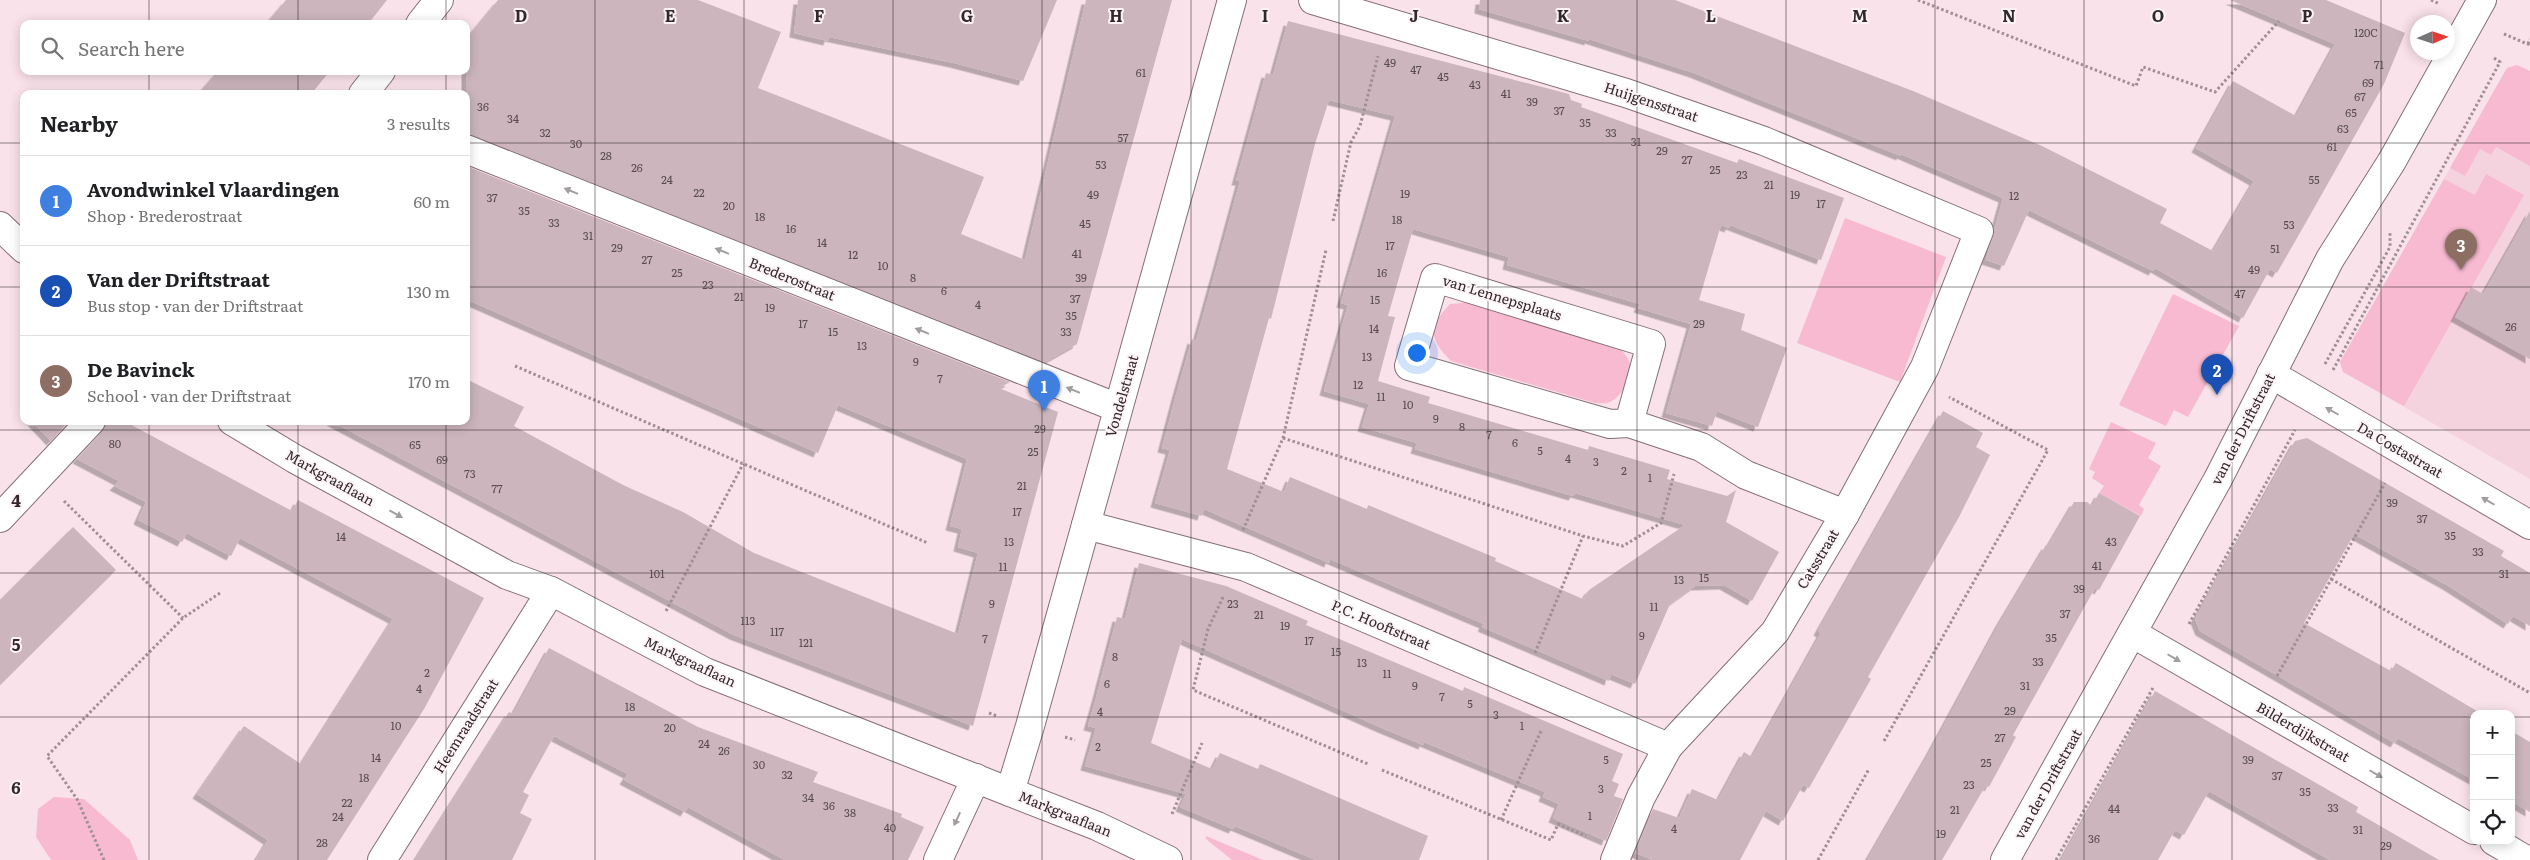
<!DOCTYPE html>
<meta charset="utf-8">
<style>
body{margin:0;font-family:Literata,serif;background:#f6f6f6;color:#202124}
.controls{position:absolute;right:15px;bottom:15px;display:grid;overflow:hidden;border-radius:10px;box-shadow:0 2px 12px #0003}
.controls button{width:45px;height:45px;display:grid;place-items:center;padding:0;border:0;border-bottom:1px solid #e0e0e0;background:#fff;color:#202124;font:25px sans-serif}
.compass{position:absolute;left:2410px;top:15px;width:45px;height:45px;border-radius:50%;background:#fff;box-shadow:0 2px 12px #0003;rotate:87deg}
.you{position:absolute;left:1416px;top:352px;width:18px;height:18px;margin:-12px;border:4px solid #fff;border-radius:50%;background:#1a73e8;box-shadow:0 0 0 8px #1a73e833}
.badge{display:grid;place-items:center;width:32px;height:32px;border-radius:50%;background:#111827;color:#fff;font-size:16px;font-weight:700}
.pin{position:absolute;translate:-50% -41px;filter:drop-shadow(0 1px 2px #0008)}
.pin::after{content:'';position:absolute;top:26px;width:18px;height:15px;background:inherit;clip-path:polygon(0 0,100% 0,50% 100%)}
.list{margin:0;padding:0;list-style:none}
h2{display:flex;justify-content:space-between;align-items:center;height:65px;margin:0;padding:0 20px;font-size:21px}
h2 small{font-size:16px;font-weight:400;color:#757577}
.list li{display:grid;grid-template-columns:32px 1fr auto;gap:15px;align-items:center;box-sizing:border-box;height:90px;padding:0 20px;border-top:1px solid #e0e0e0}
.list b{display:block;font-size:19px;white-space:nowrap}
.list p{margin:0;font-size:16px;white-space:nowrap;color:#757577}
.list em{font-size:16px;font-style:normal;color:#757577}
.icon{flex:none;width:28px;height:28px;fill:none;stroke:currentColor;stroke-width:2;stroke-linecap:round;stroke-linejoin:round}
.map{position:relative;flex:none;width:2530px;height:860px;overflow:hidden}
.search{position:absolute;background:#fff;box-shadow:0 2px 12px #0003;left:20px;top:20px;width:450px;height:55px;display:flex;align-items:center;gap:12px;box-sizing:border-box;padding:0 18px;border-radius:10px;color:#757577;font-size:19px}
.panel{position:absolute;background:#fff;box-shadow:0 2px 12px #0003;left:20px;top:90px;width:450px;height:335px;border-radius:10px}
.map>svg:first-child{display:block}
</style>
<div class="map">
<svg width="2530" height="860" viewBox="0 0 2530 860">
<defs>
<filter id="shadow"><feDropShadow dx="-4.5" dy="4.5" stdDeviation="0" flood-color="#0004"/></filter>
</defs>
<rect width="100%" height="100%" fill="#fae2ea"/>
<!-- built -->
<polygon fill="#f4d3df" points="2517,65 2530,71 2530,479 2343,372 2340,362 2507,68"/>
<!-- green -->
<g fill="#f7bad1">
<polygon points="2517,65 2530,71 2530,166 2496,147 2491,155 2480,149 2465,176 2450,168 2507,68"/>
<polygon points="2486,174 2524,195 2404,406 2343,372 2340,362 2444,179 2475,195"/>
<polygon points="1845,218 1946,257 1900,382 1797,343"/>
<polygon points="2173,294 2239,326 2188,417 2174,410 2166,426 2119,405"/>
<path d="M1474 302 1617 346C1622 351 1629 357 1630 365 1632 379 1622 396 1610 402 1606 404 1599 403 1595 403L1451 361C1428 338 1428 327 1450 304Z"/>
<polygon points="2111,422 2156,443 2148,458 2161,466 2139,505 2144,509 2141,516 2099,493 2104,486 2092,478 2095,472 2089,469"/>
<polygon points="54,797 84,799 130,840 138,860 51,860 36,837 38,809"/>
<polygon points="1206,836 1263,860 1232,860 1206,839"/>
</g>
<!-- building -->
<g fill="#ccb5bd" fill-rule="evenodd" filter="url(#shadow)">
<polygon points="286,0 387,0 368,24 266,24"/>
<polygon points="498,0 698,0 781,32 758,88 984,177 961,234 1025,260 1086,0 1172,0 1077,344 1045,362 466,134 466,39"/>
<polygon points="798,0 1057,0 1023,81 954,63 829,37 828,41 794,33"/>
<polygon points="1480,0 1675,0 1913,91 2042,146 2167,209 2160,223 2213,251 2254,181 2196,148 2233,81 2296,116 2335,44 2230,0 2326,0 2405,33 2384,84 2309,217 2277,273 2270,269 2243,318 2155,268 2153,271 2029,210 2004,266 1986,260 2003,198 1901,154 1901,156 1694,73 1589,39 1589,41 1479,9"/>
<path d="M1288 21 1569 94 1571 100 1582 104 1581 107 1737 163 1739 159 1844 198 1821 260 1730 225 1729 228 1721 225 1699 300 1745 314 1741 330 1787 348 1758 427 1717 411 1712 426 1666 413 1691 324 1638 308 1640 304 1507 265 1509 257 1413 229 1388 316 1395 317 1378 381 1430 397 1428 403 1588 450 1589 446 1670 470 1667 479 1727 496 1736 490 1726 522 1779 552 1752 601 1724 585 1695 586 1670 604 1635 684 1611 674 1609 681 1482 627 1484 624 1330 559 1329 563 1204 509 1202 516 1155 503 1170 450 1162 448 1176 395 1192 339 1196 341 1218 262 1240 181H1236L1266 73 1273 75ZM1329 100 1395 116 1341 303 1348 305 1324 391 1369 404 1362 427 1417 443 1415 449 1573 496 1575 493 1685 525 1589 590 1583 599 1495 561 1496 558 1368 505 1367 509 1290 477 1284 492 1227 469 1269 318 1271 319 1315 144Z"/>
<polygon points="218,71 330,71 311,94 198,94"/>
<polygon points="466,166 1010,382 999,388 1058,412 973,726 734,635 331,421 466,421 466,379 524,407 514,426 623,485 683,512 754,553 958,634 978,553 958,547 962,529 950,526 967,459 838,405 818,453 466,299"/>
<polygon points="2530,211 2530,359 2455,317 2471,287 2483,294"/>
<polygon points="1943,411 1983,433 1976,447 1990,455 1959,517 1889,640 1868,677 1871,679 1809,788 1803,785 1783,821 1766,811 1740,860 1653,860 1635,853 1653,809 1679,818 1692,789 1718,800 1744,752 1752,757 1821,633 1818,631"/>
<polygon points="32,421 69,421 51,441"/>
<polygon points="106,421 124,421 292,511 298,500 484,598 424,709 327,860 256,860 268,840 197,794 244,726 301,764 393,619 240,538 231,556 187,533 182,542 138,520 146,502 114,486 119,481 77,459 102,432"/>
<polygon points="2307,438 2504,551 2501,556 2530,573 2530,626 2513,616 2508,624 2447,585 2354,534 2304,623 2391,671 2396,663 2482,714 2474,714 2474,780 2398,738 2395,743 2200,631 2195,619 2295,441"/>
<polygon points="2099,493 2140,516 2099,590 2095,588 2013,735 2016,737 1989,787 1986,785 1942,860 1867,860 1929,753 2000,622 2046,545 2048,546 2074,502 2087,502 2092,506"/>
<polygon points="73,527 116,570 0,685 0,600"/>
<polygon points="1139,563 1226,586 1308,621 1306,625 1463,691 1464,687 1623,754 1612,781 1619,784 1614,796 1623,799 1606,841 1553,818 1559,804 1543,797 1545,792 1424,742 1423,745 1382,728 1182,639 1151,743 1212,769 1220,753 1258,769 1260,764 1428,836 1419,860 1316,860 1235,826 1233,829 1180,807 1186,794 1085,766 1096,728 1088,726 1096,698 1117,617 1125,619"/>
<polygon points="549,648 698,727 818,772 813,782 902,814 901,817 924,827 908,860 785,860 688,807 685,812 624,780 628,774 554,736 523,792 529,795 520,813 532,819 512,860 415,860 509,712 513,714"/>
<polygon points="2155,691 2358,807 2356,812 2439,860 2330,860 2209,791 2184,835 2175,830 2158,860 2061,860"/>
<polygon points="2511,731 2530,742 2530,812 2511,801"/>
</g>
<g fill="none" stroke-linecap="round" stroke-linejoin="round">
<!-- street casing -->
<g stroke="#856f77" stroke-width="30">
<g id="street">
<polyline points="1313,0 1626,93 1764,141 1979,231 1925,367 1845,514 1775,632 1668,747 1641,797 1615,860"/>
<polyline points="420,24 439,0"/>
<polyline points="363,94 381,71"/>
<polyline points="466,149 1118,408"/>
<polyline points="0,226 24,249"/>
<polygon points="1435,278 1651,344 1629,423 1610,424 1409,366"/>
<polyline points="2271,374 2530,525"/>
<polyline points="232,421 295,459 507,575 551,591 705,672 1010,792"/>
<polyline points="1629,423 1701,447 1746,475 1845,514"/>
<polyline points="0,518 91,421"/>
<polyline points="1086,525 1246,567 1668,747"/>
<polyline points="2132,633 2474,830"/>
<polyline points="2494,841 2526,860"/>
<polyline points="382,860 551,591"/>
<polyline points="938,860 976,778"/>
</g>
</g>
<!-- secondary casing -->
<g stroke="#856f77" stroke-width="30">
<g id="secondary">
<polyline points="1168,860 1097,826 1010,792 1030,726 1232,0"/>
<polyline points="2005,860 2218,479 2330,259 2392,161 2482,0"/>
</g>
</g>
<!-- path -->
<g stroke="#a08f95" stroke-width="3" stroke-dasharray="2.5 2.5" stroke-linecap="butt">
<polyline points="1918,0 2136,86 2143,67 2215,92 2279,21"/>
<polyline points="2431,0 2440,4"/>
<polyline points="2504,34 2530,45"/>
<polyline points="2528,44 2530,39"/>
<polyline points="1333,221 1351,142 1360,126 1378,56"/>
<polyline points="2325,364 2390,247 2390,232"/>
<polyline points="515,366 928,543"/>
<polyline points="2333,370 2500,62 2494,58"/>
<polyline points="1283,438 1583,536 1623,546 1661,523 1674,474"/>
<polyline points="64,501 183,618"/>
<polyline points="1243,530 1283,438 1326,250"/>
<polyline points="2331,579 2530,693"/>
<polyline points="1223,597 1208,629 1193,690 1368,764"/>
<polyline points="666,611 743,464"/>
<polyline points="2189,624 2295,430"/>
<polyline points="1535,653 1583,536"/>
<polyline points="2277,676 2385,483"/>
<polyline points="989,713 997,716"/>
<polyline points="1065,737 1075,740"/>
<polyline points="1884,741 2048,450 1949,397"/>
<polyline points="1382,770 1551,840 1558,824 1586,836"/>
<polyline points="1172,814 1202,743"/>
<polyline points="1501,820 1541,731"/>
<polyline points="104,860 77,799 47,756 183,618 220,593"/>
<polyline points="1818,860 1869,769"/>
<polyline points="2056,860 2154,686"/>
</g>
<!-- street -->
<use href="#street" stroke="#fff" stroke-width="28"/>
<!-- secondary -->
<use href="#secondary" stroke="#fff" stroke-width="28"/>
</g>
<!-- one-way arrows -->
<defs><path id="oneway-solid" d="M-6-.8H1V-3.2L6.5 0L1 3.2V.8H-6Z" transform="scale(1.25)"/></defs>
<g fill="#a29ea0">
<use href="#oneway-solid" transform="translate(571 191) rotate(-158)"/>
<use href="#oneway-solid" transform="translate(722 251) rotate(-158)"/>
<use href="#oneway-solid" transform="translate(922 331) rotate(-158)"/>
<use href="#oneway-solid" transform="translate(1073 390) rotate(-158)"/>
<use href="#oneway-solid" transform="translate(2332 411) rotate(-150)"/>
<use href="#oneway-solid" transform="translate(2488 501) rotate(-150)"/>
<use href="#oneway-solid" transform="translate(396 514) rotate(29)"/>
<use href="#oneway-solid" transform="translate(2174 658) rotate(30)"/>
<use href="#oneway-solid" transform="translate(2376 774) rotate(30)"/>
<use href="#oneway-solid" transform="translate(957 819) rotate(115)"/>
</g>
<!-- grid -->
<path fill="none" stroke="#31282b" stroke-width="1" stroke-opacity="0.55" d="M149 0V24M298 0V24M446 0V24M595 0V860M744 0V860M893 0V860M1042 0V860M1191 0V860M1339 0V860M1488 0V860M1637 0V860M1786 0V860M1935 0V860M2084 0V860M2232 0V860M2381 0V860M149 71V94M298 71V94M446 71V94M0 143H24M466 143H2530M0 287H24M466 287H2530M149 421V860M298 421V860M446 421V860M0 430H2530M0 573H2530M0 717H2474M2511 717H2530"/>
<g text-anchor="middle" stroke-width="4" stroke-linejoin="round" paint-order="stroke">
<!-- number labels -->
<g font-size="11" fill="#584b50">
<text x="2366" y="37">120C</text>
<text x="1390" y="67">49</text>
<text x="2379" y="69">71</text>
<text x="1416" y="74">47</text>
<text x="1141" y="77">61</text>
<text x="1443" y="81">45</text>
<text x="2368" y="87">69</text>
<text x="1475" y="89">43</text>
<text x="1506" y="98">41</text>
<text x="2360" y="101">67</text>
<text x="1532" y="106">39</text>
<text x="483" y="111">36</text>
<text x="1559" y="115">37</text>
<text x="2351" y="117">65</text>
<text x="513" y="123">34</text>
<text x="1585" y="127">35</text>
<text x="2343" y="133">63</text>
<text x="545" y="137">32</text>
<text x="1611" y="137">33</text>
<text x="1123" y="142">57</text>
<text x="1636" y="146">31</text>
<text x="576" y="148">30</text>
<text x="2332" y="151">61</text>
<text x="1662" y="155">29</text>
<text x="606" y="160">28</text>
<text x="1687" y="164">27</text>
<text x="1101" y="169">53</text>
<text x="637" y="172">26</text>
<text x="1715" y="174">25</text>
<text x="1742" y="179">23</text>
<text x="667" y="184">24</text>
<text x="2314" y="184">55</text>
<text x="1769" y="189">21</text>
<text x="699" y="197">22</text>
<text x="1405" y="198">19</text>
<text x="1093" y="199">49</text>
<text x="1795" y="199">19</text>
<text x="2014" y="200">12</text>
<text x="492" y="202">37</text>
<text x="1821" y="208">17</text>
<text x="729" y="210">20</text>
<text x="524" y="215">35</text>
<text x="760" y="221">18</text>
<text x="1397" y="224">18</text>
<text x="554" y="227">33</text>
<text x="1085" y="228">45</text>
<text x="2289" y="229">53</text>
<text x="791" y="233">16</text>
<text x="588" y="240">31</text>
<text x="822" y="247">14</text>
<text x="1390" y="250">17</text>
<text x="617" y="252">29</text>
<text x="2275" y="253">51</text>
<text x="1077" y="258">41</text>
<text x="853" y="259">12</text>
<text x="647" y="264">27</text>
<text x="883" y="270">10</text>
<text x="2254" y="274">49</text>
<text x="677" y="277">25</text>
<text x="1382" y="277">16</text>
<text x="913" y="282">8</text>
<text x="1081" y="282">39</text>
<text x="708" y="289">23</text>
<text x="944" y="295">6</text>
<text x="2240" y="298">47</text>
<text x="739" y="301">21</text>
<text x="1075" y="303">37</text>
<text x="1375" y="304">15</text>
<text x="978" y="309">4</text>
<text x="770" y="312">19</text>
<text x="1071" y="320">35</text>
<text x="803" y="328">17</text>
<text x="1699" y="328">29</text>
<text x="2511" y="331">26</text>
<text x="1374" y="333">14</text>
<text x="833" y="336">15</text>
<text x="1066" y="336">33</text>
<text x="862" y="350">13</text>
<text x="1367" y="361">13</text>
<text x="916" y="366">9</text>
<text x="940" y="383">7</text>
<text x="1358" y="389">12</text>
<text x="1381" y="401">11</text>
<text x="1408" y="409">10</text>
<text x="1436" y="423">9</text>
<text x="1462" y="431">8</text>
<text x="1040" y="433">29</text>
<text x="1489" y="439">7</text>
<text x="1515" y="447">6</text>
<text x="115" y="448">80</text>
<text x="415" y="449">65</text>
<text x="1540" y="455">5</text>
<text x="1033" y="456">25</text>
<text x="1568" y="463">4</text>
<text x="442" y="464">69</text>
<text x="1596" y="466">3</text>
<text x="1624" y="475">2</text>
<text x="470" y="478">73</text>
<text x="1650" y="482">1</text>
<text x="1022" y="490">21</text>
<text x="497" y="493">77</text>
<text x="2392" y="507">39</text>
<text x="1017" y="516">17</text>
<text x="2422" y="523">37</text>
<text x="2450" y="540">35</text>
<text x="341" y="541">14</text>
<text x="1009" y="546">13</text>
<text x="2111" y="546">43</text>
<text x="2478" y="556">33</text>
<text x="2097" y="570">41</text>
<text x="1003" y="571">11</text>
<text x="657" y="578">101</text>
<text x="2504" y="578">31</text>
<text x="1704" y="582">15</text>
<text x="1679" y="584">13</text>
<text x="2079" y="593">39</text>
<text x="992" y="608">9</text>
<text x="1233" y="608">23</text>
<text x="1654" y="611">11</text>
<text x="2065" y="618">37</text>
<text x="1259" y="619">21</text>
<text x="748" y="625">113</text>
<text x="1285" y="630">19</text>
<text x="777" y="636">117</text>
<text x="1642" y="640">9</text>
<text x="2051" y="642">35</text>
<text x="985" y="643">7</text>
<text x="1309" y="645">17</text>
<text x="806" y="647">121</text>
<text x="1336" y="656">15</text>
<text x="1115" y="661">8</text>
<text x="2038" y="666">33</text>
<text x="1362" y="667">13</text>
<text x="427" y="677">2</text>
<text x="1387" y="678">11</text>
<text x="1107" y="688">6</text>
<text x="1415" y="690">9</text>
<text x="2025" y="690">31</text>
<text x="419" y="693">4</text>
<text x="1442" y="701">7</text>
<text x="1470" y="708">5</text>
<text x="630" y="711">18</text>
<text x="2010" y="715">29</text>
<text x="1100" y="716">4</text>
<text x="1496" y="719">3</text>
<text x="396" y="730">10</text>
<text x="1522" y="730">1</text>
<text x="670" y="732">20</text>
<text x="2000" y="742">27</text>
<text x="704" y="748">24</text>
<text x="1098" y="751">2</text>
<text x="724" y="755">26</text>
<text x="376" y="762">14</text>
<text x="1606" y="764">5</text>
<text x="2248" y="764">39</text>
<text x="1986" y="767">25</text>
<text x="759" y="769">30</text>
<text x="787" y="779">32</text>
<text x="2277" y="780">37</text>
<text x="364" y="782">18</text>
<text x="1969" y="789">23</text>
<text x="1601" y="793">3</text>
<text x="2305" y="796">35</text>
<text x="808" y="802">34</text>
<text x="347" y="807">22</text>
<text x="829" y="810">36</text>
<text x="2333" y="812">33</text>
<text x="2114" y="813">44</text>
<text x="1955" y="814">21</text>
<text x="850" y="817">38</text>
<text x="1590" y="820">1</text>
<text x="338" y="821">24</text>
<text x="890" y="832">40</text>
<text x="1674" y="833">4</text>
<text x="2358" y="834">31</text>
<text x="1941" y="838">19</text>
<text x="2094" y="843">36</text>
<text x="322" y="847">28</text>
<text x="2386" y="850">29</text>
</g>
<!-- street labels -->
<g font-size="14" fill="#31282b" stroke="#fdf3f7">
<text transform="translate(1651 102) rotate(18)" y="5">Huijgensstraat</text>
<text transform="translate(792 279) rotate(22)" y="5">Brederostraat</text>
<text transform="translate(1502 298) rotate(17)" y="5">van Lennepsplaats</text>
<text transform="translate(1122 396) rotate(-74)" y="5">Vondelstraat</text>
<text transform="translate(2243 429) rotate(-63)" y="5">van der Driftstraat</text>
<text transform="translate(2400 450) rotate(30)" y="5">Da Costastraat</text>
<text transform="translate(330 478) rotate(29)" y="5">Markgraaflaan</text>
<text transform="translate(1818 559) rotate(-59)" y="5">Catsstraat</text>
<text transform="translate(1381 625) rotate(23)" y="5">P.C. Hooftstraat</text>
<text transform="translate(690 662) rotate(25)" y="5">Markgraaflaan</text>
<text transform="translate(466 726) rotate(-58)" y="5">Heemraadstraat</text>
<text transform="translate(2303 732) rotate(30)" y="5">Bilderdijkstraat</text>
<text transform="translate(2048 784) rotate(-61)" y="5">van der Driftstraat</text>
<text transform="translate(1065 814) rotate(22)" y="5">Markgraaflaan</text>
</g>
</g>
<g font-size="16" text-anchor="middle" font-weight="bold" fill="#31282b" stroke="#fdf3f7" stroke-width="4" stroke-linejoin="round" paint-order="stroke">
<text x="521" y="22">D</text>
<text x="670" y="22">E</text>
<text x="819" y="22">F</text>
<text x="967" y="22">G</text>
<text x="1116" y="22">H</text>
<text x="1265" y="22">I</text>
<text x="1414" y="22">J</text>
<text x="1563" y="22">K</text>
<text x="1711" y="22">L</text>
<text x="1860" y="22">M</text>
<text x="2009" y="22">N</text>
<text x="2158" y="22">O</text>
<text x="2307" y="22">P</text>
<text x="16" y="507">4</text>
<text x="16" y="651">5</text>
<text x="16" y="794">6</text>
</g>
</svg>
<div class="controls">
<button>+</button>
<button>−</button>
<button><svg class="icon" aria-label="locate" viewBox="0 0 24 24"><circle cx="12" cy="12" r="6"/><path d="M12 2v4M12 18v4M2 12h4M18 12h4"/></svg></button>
</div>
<svg class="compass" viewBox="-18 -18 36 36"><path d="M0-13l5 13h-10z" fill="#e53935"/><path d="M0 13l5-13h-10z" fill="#757577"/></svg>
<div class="you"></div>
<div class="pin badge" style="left:1044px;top:411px;background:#3f7fe0">1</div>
<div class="pin badge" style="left:2217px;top:395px;background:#1a4fb4">2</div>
<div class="pin badge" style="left:2461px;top:270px;background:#8d6e63">3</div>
<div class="search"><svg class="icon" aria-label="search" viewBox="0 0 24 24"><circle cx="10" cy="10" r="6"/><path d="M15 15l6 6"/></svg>Search here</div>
<section class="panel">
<h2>Nearby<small>3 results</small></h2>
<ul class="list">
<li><span class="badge" style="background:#3f7fe0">1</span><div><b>Avondwinkel Vlaardingen</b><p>Shop · Brederostraat</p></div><em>60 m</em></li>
<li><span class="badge" style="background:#1a4fb4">2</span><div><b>Van der Driftstraat</b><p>Bus stop · van der Driftstraat</p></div><em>130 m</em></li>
<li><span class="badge" style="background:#8d6e63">3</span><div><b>De Bavinck</b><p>School · van der Driftstraat</p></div><em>170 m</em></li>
</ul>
</section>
</div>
